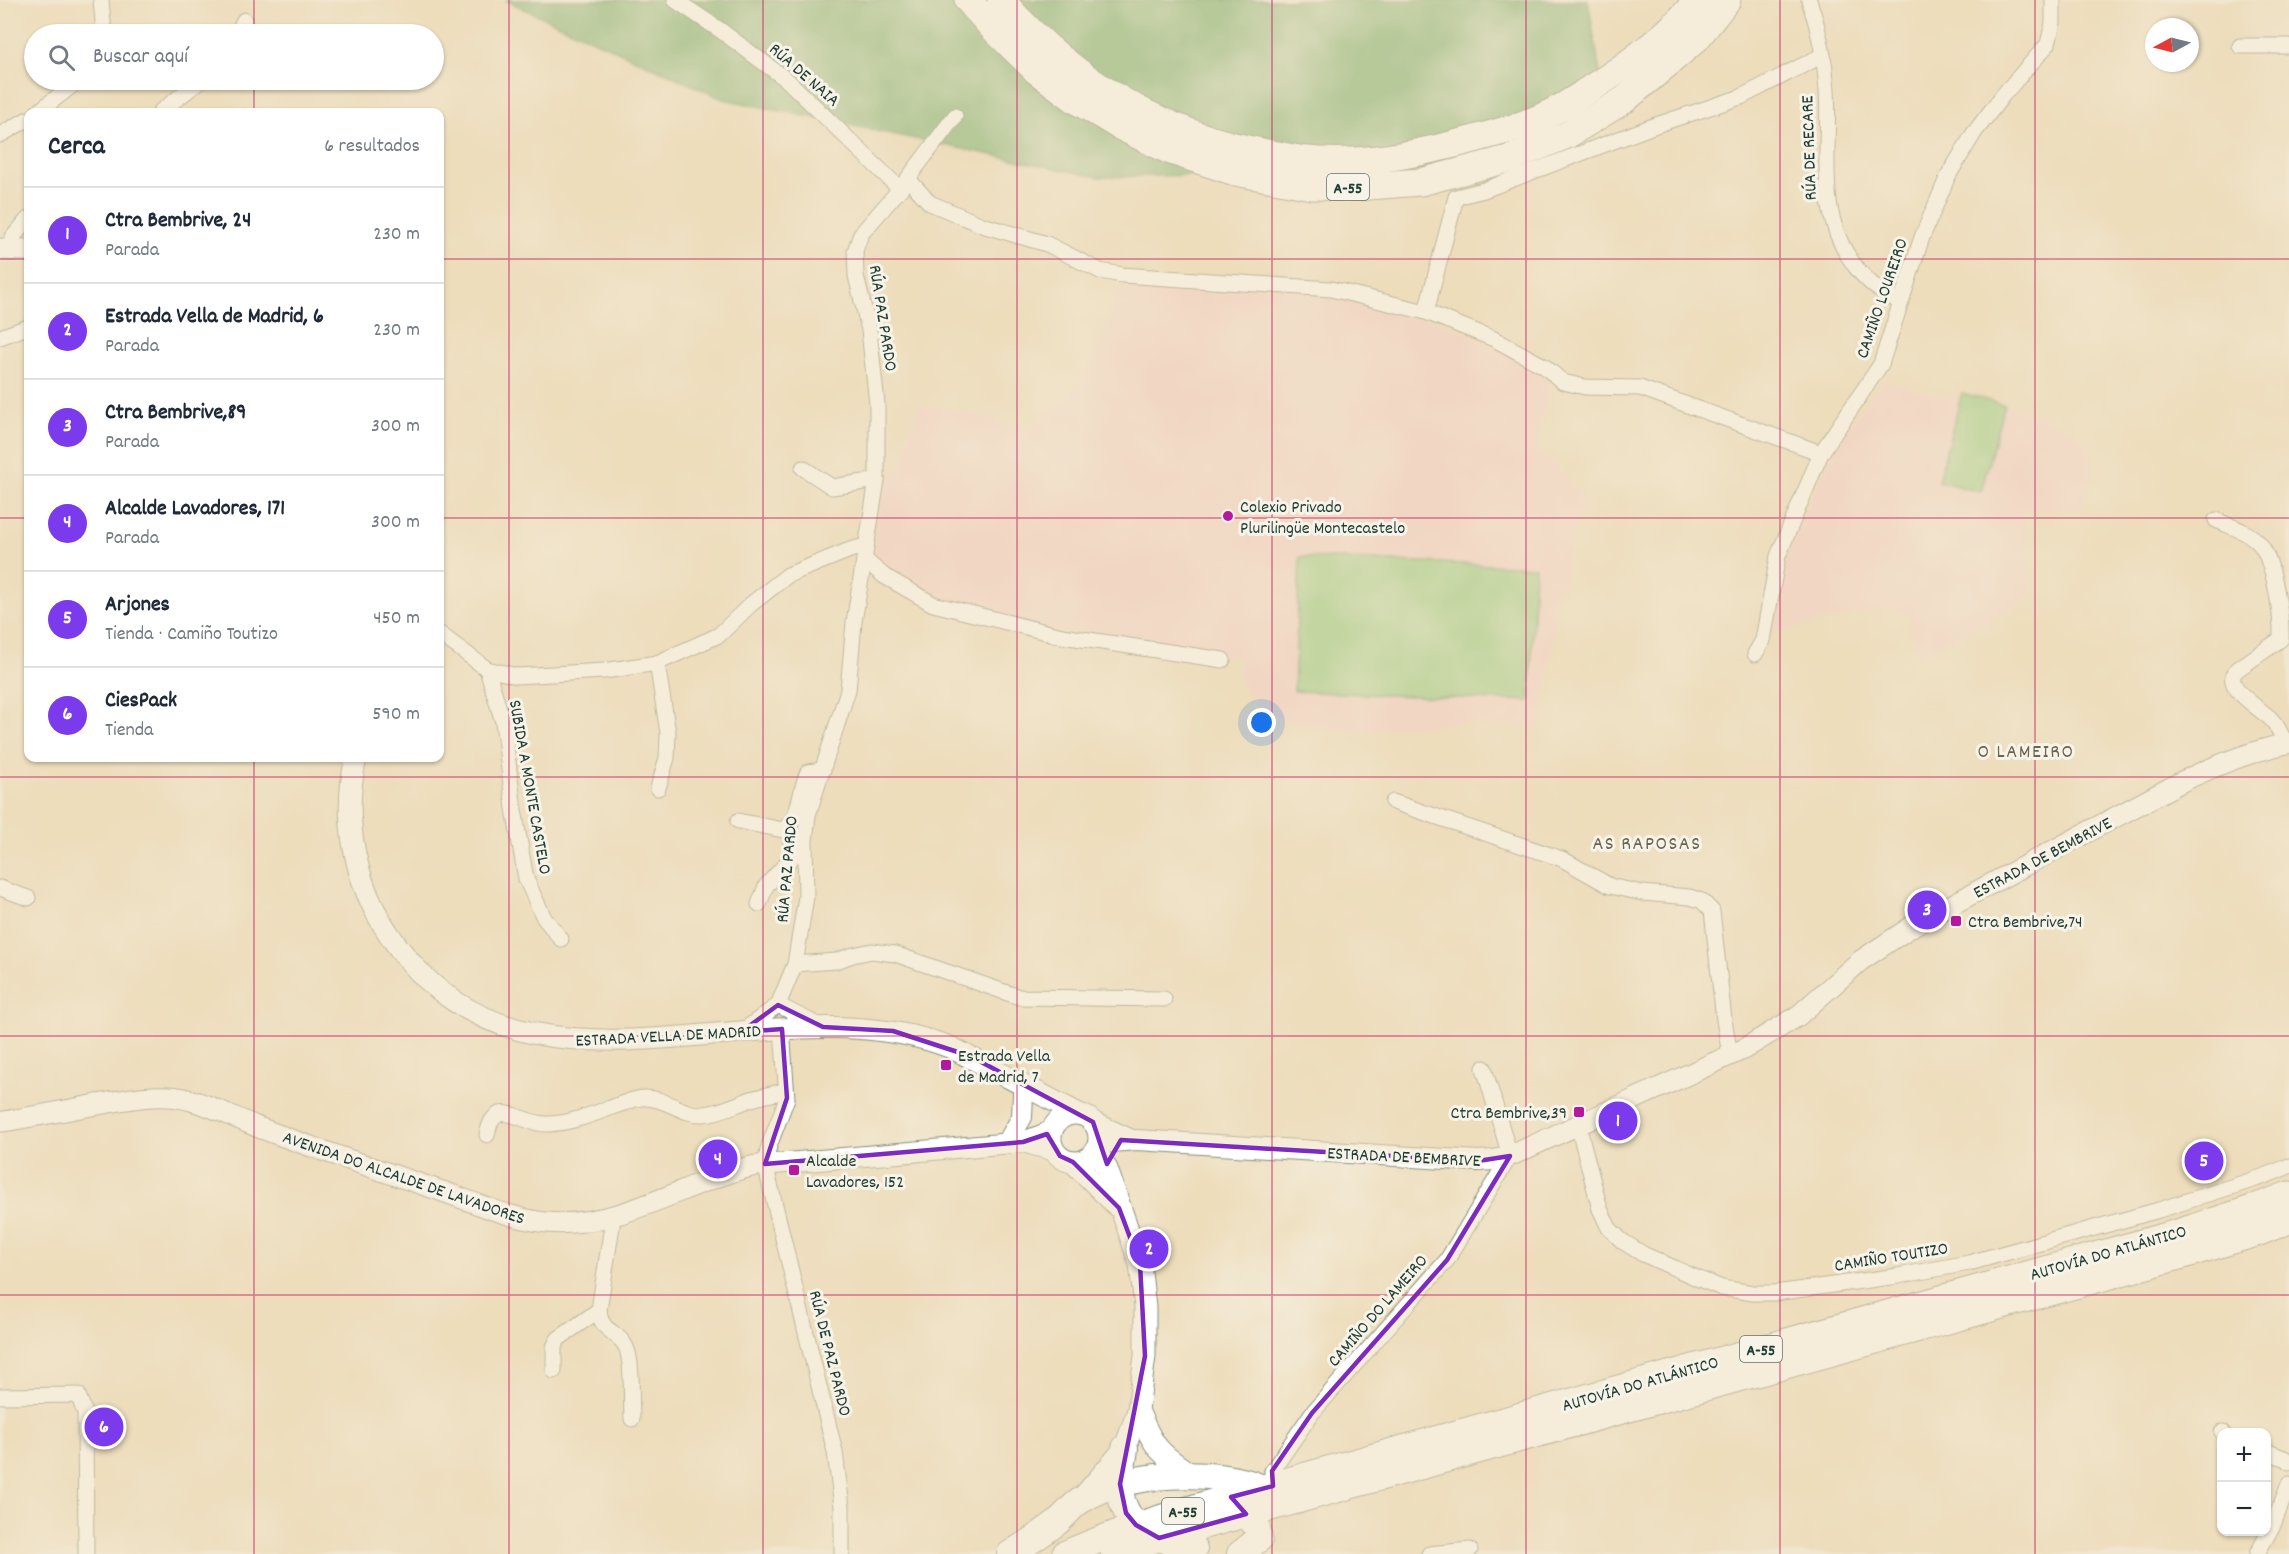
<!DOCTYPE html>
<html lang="es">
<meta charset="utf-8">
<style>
body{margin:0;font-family:Dekko,sans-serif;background:#f2f2f3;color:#1f2937}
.controls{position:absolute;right:18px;bottom:18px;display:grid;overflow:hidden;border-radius:12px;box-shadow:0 2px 4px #0004}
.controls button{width:54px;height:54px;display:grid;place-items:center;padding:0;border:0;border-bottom:2px solid #e0e1e3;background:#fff;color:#1f2937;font:30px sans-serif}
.compass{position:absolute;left:2145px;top:18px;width:54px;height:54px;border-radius:50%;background:#fff;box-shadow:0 2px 4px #0004;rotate:263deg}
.you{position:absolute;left:1262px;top:723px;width:21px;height:21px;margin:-15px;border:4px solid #fff;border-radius:50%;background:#1a73e8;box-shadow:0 0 0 9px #1a73e833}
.badge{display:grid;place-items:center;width:39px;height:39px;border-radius:50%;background:#7c3aed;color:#fff;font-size:20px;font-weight:700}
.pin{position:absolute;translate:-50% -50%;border:3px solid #fff;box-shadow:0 2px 6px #0006}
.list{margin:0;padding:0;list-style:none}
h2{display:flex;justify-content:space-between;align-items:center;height:78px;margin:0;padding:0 24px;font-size:26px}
h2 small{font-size:20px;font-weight:400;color:#747a83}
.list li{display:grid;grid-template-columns:39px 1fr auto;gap:18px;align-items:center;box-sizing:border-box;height:96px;padding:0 24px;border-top:2px solid #e0e1e3}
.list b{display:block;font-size:22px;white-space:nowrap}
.list p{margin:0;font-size:20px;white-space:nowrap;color:#747a83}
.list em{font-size:20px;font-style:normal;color:#747a83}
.icon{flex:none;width:33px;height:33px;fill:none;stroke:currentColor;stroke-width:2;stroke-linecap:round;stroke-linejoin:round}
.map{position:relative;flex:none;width:2289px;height:1554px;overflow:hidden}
.search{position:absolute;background:#fff;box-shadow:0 2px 4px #0004;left:24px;top:24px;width:420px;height:66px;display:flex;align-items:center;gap:15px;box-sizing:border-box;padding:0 21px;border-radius:33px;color:#747a83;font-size:22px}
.panel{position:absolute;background:#fff;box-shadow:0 2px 4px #0004;left:24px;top:108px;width:420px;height:654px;border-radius:12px}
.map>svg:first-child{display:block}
</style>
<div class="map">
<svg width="2289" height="1554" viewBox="0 0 2289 1554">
<rect width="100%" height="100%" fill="#f7f3e8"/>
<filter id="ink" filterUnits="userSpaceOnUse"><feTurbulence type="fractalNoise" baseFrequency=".0167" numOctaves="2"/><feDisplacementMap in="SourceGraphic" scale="12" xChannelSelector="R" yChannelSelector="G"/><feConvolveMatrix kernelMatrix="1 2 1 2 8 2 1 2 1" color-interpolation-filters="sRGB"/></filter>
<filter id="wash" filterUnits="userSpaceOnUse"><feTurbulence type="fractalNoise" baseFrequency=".008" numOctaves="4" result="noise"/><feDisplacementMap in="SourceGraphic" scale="24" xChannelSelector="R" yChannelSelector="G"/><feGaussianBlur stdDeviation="1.35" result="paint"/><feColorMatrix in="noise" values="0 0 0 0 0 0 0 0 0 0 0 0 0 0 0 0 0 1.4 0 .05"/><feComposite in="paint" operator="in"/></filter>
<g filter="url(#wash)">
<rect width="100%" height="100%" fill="#edddbb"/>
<!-- built -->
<g fill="#f7d0cd">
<polygon points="1197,281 1318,291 1410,312 1472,334 1545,371 1552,383 1538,438 1539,449 1564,473 1572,487 1579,489 1584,495 1562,589 1557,589 1557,617 1540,728 1468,723 1350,733 1292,724 1264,709 1249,696 1240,680 1239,657 1047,629 934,599 875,563 873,555 875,537 887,468 902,469 918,403 977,415 1029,431 1082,382 1109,322 1116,290"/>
<polygon points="1885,379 1936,396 1957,396 1959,393 2052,420 2076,434 2090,445 2095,465 2084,501 2079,510 2024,511 2033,596 1997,616 1997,619 1931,649 1917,658 1908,619 1904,613 1893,608 1881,609 1771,633 1785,556 1832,448"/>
</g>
<!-- green -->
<g fill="#91cd81" stroke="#58855a" stroke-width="1.5">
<polygon points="1962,393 2004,405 1981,492 1938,481"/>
<polygon points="1300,557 1535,567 1530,701 1294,691"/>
</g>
<!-- forest -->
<polygon fill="#74b06f" stroke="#4a7652" stroke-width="1.5" points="505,0 1588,0 1606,109 1487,170 1098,177 723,99"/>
</g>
<g filter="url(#ink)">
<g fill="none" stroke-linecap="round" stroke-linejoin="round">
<!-- minor casing -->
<g stroke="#868d78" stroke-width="17">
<g id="minor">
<polyline points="101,0 104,34"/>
<polyline points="675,0 720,30 787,80 900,189"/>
<path d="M1809 0C1819 29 1825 59 1827 90 1831 152 1814 212 1855 266 1868 283 1882 294 1901 302"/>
<polyline points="237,34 244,20"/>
<polyline points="2240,46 2289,46"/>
<polyline points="38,112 79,80"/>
<polyline points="160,112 201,80"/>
<polyline points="0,135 28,119"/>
<polyline points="908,179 930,203 982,225 1047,244 1100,271 1122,275 1331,289 1426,312 1494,339 1544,366 1563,382 1585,387 1640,388 1821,453"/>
<polyline points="8,250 13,237 28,219"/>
<polyline points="1426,312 1456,197 1484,190 1656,125 1741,97 1823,55"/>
<polyline points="0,337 28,327"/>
<polyline points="803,468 832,487 877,480"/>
<path d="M2216 520C2229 526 2247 531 2257 541 2274 557 2282 616 2281 639L2238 669C2218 684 2259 708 2270 718 2277 725 2282 735 2285 744"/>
<polyline points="864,559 884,576 933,604 1062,636 1223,660"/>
<polyline points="440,634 487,669 517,676 604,671 657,663 719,635 750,605 788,575 850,550 866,546"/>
<polyline points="1755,654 1763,640 1778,556 1821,453 1881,364 1922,237 1948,176 1974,133 2003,95 2048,44 2053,23 2053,0"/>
<polyline points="657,663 668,733 667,758 658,788"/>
<polyline points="487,669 503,722 514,809 526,879 544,918 561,939"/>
<polyline points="1393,802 1562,859 1610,886 1642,893 1690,897 1702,901 1712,911 1724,1020 1730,1055"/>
<path d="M738 821 783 830C801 817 799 791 808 772L823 770"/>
<polyline points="0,888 28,898"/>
<polyline points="759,904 766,886 792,857 790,825"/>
<polyline points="795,964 836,961 853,955 872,951 895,954 1019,997 1164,999"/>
<polyline points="778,1005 795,964 806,897 805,841 808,815 848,690 854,622 877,480 877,404 869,330 856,276 855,251 861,234 900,189 955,116"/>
<polyline points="782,1029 787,1098 769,1146 765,1164 835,1452 842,1507 842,1554"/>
<polyline points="741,1032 778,1005 820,1026"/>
<polyline points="1578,1125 1600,1209 1609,1228 1622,1241 1643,1254 1699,1279 1722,1288 1753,1293 1775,1293 1898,1276 1969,1263 2159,1210 2265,1176 2289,1166"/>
<path d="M487 1135C495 1093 521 1126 549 1124 574 1123 600 1111 624 1103 631 1101 639 1097 646 1098 666 1098 682 1115 703 1114 721 1113 738 1103 755 1098 765 1095 776 1093 786 1091"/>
<path d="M612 1215V1226L599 1310C601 1334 617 1329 626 1347 633 1361 631 1402 632 1419"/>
<polyline points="554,1371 554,1347 558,1339 599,1310"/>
<polyline points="0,1396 78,1395 85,1413 86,1554"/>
<polyline points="2222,1432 2223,1432"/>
<polyline points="2266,1451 2286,1459 2289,1462"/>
<polyline points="1273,1486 1272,1471 1312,1413 1447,1260 1510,1156 1484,1068"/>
<polyline points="1429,1554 1470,1550"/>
<polyline points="2257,1554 2273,1525 2289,1484"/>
</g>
</g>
<!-- tertiary casing -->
<g stroke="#868d78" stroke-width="22">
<g id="tertiary">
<path d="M0 1122C31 1117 63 1111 94 1105 120 1101 147 1094 175 1097 204 1101 232 1117 260 1128 321 1151 383 1171 444 1192 479 1204 516 1221 553 1223 625 1226 685 1182 753 1166L1023 1142 1052 1131"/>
<polyline points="1093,1122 1132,1140"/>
<polyline points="1023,1142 1055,1151"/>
<polyline points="1007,1143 1022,1117 1023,1094"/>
<path d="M1099 1143 1137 1140 1478 1161 1494 1160 1510 1156 1744 1049 1798 1016 1860 961 1914 925 2181 782C2216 765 2251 751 2289 743"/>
</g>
</g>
<!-- secondary casing -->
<g stroke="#868d78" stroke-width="23">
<g id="secondary">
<polyline points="0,249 28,250"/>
<path d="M356 758C342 816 354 881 387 931 519 1136 766 975 952 1048L1079 1114"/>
<circle cx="1075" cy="1138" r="24"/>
<polyline points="1073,1162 1117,1206"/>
<path d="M1138 1410C1154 1449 1160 1454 1195 1477"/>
<polyline points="1081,1499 1125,1448 1138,1410 1145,1356 1145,1307 1140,1264 1107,1169 1096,1150"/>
</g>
</g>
<!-- trunk casing -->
<g stroke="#868d78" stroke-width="28">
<g id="trunk">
<path d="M1125 1448C1124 1460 1120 1473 1120 1485 1121 1530 1158 1538 1194 1549"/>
<polyline points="1236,1502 1257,1527 1259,1539 1240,1554"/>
<path d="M1010 1554C1026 1544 1042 1534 1056 1523 1065 1516 1071 1507 1080 1501 1124 1472 1216 1467 1263 1488"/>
<path d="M1065 1554C1119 1530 1174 1513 1231 1497"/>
<polyline points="1114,1554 1159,1538 1246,1514"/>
</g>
</g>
<!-- motorway casing -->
<g stroke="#868d78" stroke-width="29">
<g id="motorway">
<polyline points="968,0 991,26 1037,71 1076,100 1119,126 1168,150 1235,172 1312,186 1355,187 1421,182 1508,159 1567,135 1624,100 1666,65 1696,39 1727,0"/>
<path d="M1001 0C1073 82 1160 134 1267 153 1280 155 1294 159 1307 160 1357 165 1407 156 1455 144 1490 135 1527 126 1558 109 1570 103 1582 94 1593 87 1627 66 1673 32 1697 0"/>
<polyline points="1231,1497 2174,1234 2252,1209 2289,1195"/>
<polyline points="1246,1514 2183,1255 2259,1232 2289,1220"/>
</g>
</g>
<!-- minor -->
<use href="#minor" stroke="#fff" stroke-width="15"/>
<!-- tertiary -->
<use href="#tertiary" stroke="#fff" stroke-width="20"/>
<!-- secondary -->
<use href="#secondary" stroke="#fff" stroke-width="21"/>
<!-- trunk -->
<use href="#trunk" stroke="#fff" stroke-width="26"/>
<!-- motorway -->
<use href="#motorway" stroke="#fff" stroke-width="27"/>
</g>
</g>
<!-- marked area -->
<path d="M0 0H2289V1554H0ZM778 1005 823 1027 893 1031 970 1056 1093 1122 1107 1164 1121 1140 1478 1161 1510 1156 1447 1260 1312 1413 1272 1471 1273 1486 1231 1497 1246 1514 1159 1538 1136 1525 1126 1513 1120 1484 1145 1356 1140 1264 1119 1208 1073 1162 1060 1156 1047 1134 1023 1142 765 1164 787 1098 782 1029 741 1032Z" fill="#edddbb" fill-opacity=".55" fill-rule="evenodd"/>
<path fill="none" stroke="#7b2cbf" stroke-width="4.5" stroke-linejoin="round" d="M778 1005 823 1027 893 1031 970 1056 1093 1122 1107 1164 1121 1140 1478 1161 1510 1156 1447 1260 1312 1413 1272 1471 1273 1486 1231 1497 1246 1514 1159 1538 1136 1525 1126 1513 1120 1484 1145 1356 1140 1264 1119 1208 1073 1162 1060 1156 1047 1134 1023 1142 765 1164 787 1098 782 1029 741 1032Z"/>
<!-- grid -->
<path fill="none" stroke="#c2185b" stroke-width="1.5" stroke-opacity="0.55" d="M254 0V34M509 0V1554M763 0V1554M1017 0V1554M1272 0V1554M1526 0V1554M1780 0V1554M2035 0V1554M254 80V112M0 259H28M440 259H2289M0 518H28M440 518H2289M254 758V1554M0 777H2289M0 1036H2289M0 1295H2289"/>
<!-- markers -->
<g fill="#b5179e" stroke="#f7f3e8" stroke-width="2">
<circle cx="1228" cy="516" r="6"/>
<rect x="1950" y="915" width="12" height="12" rx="3"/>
<rect x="940" y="1059" width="12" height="12" rx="3"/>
<rect x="1573" y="1106" width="12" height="12" rx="3"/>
<rect x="788" y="1164" width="12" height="12" rx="3"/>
</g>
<g text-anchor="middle" stroke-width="6" stroke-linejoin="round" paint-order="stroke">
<!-- shield labels -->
<g fill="#f7f3e8" stroke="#60746a" stroke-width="1.5">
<rect x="1327" y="174" width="42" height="26" rx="4.5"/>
<rect x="1740" y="1336" width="42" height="26" rx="4.5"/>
<rect x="1162" y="1498" width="42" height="26" rx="4.5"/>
</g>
<g font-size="16" font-weight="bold" fill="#1f3d34">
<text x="1348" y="193">A-55</text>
<text x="1761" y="1355">A-55</text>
<text x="1183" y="1517">A-55</text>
</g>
<!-- street labels -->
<g font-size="18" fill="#1f3d34" stroke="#f7f3e8">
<text transform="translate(805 74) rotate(41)" y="6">RÚA DE NAIA</text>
<text transform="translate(1808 148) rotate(-92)" y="6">RÚA DE RECARE</text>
<text transform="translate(1881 298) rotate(-71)" y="6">CAMIÑO LOUREIRO</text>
<text transform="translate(884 318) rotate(81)" y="6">RÚA PAZ PARDO</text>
<text transform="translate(531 787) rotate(80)" y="6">SUBIDA A MONTE CASTELO</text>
<text transform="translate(2042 857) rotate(-28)" y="6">ESTRADA DE BEMBRIVE</text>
<text transform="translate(786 869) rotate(-85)" y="6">RÚA PAZ PARDO</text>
<text transform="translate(668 1035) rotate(-3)" y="6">ESTRADA VELLA DE MADRID</text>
<text transform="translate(1404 1156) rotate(3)" y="6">ESTRADA DE BEMBRIVE</text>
<text transform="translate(404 1177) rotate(19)" y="6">AVENIDA DO ALCALDE DE LAVADORES</text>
<text transform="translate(2108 1252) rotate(-16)" y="6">AUTOVÍA DO ATLÁNTICO</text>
<text transform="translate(1891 1256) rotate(-9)" y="6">CAMIÑO TOUTIZO</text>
<text transform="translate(1377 1310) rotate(-49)" y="6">CAMIÑO DO LAMEIRO</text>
<text transform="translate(831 1353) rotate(76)" y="6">RÚA DE PAZ PARDO</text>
<text transform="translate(1640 1383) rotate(-16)" y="6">AUTOVÍA DO ATLÁNTICO</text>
</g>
<!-- poi labels -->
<g font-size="18" fill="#1f3d34" stroke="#f7f3e8" text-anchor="start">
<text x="1240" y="512">Colexio Privado<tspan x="1240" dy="21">Plurilingüe Montecastelo</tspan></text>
<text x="1968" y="927">Ctra Bembrive,74</text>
<text x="958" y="1061">Estrada Vella<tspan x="958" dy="21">de Madrid, 7</tspan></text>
<text x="1567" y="1118" text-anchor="end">Ctra Bembrive,39</text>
<text x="806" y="1166">Alcalde<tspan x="806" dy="21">Lavadores, 152</tspan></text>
</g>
<!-- neighbourhood labels -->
<g font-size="20" letter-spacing="1.5" fill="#686651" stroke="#f7f3e8">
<text x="2026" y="757">O LAMEIRO</text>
<text x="1647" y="849">AS RAPOSAS</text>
</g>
</g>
</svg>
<div class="controls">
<button>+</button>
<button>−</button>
</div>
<svg class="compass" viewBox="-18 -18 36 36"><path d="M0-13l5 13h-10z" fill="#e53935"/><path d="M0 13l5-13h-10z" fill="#747a83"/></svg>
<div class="you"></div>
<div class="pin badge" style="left:1618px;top:1121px">1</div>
<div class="pin badge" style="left:1149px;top:1249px">2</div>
<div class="pin badge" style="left:1927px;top:910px">3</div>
<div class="pin badge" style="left:718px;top:1159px">4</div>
<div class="pin badge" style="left:2204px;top:1161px">5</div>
<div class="pin badge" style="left:104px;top:1427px">6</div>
<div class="search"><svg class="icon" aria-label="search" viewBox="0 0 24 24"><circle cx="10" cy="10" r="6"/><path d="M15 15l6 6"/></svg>Buscar aquí</div>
<section class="panel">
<h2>Cerca<small>6 resultados</small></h2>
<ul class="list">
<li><span class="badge">1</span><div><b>Ctra Bembrive, 24</b><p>Parada</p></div><em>230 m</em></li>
<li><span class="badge">2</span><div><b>Estrada Vella de Madrid, 6</b><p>Parada</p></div><em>230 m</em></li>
<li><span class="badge">3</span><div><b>Ctra Bembrive,89</b><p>Parada</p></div><em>300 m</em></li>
<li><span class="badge">4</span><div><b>Alcalde Lavadores, 171</b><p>Parada</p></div><em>300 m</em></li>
<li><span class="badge">5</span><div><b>Arjones</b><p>Tienda · Camiño Toutizo</p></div><em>450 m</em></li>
<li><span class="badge">6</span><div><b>CiesPack</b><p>Tienda</p></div><em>590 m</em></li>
</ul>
</section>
</div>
